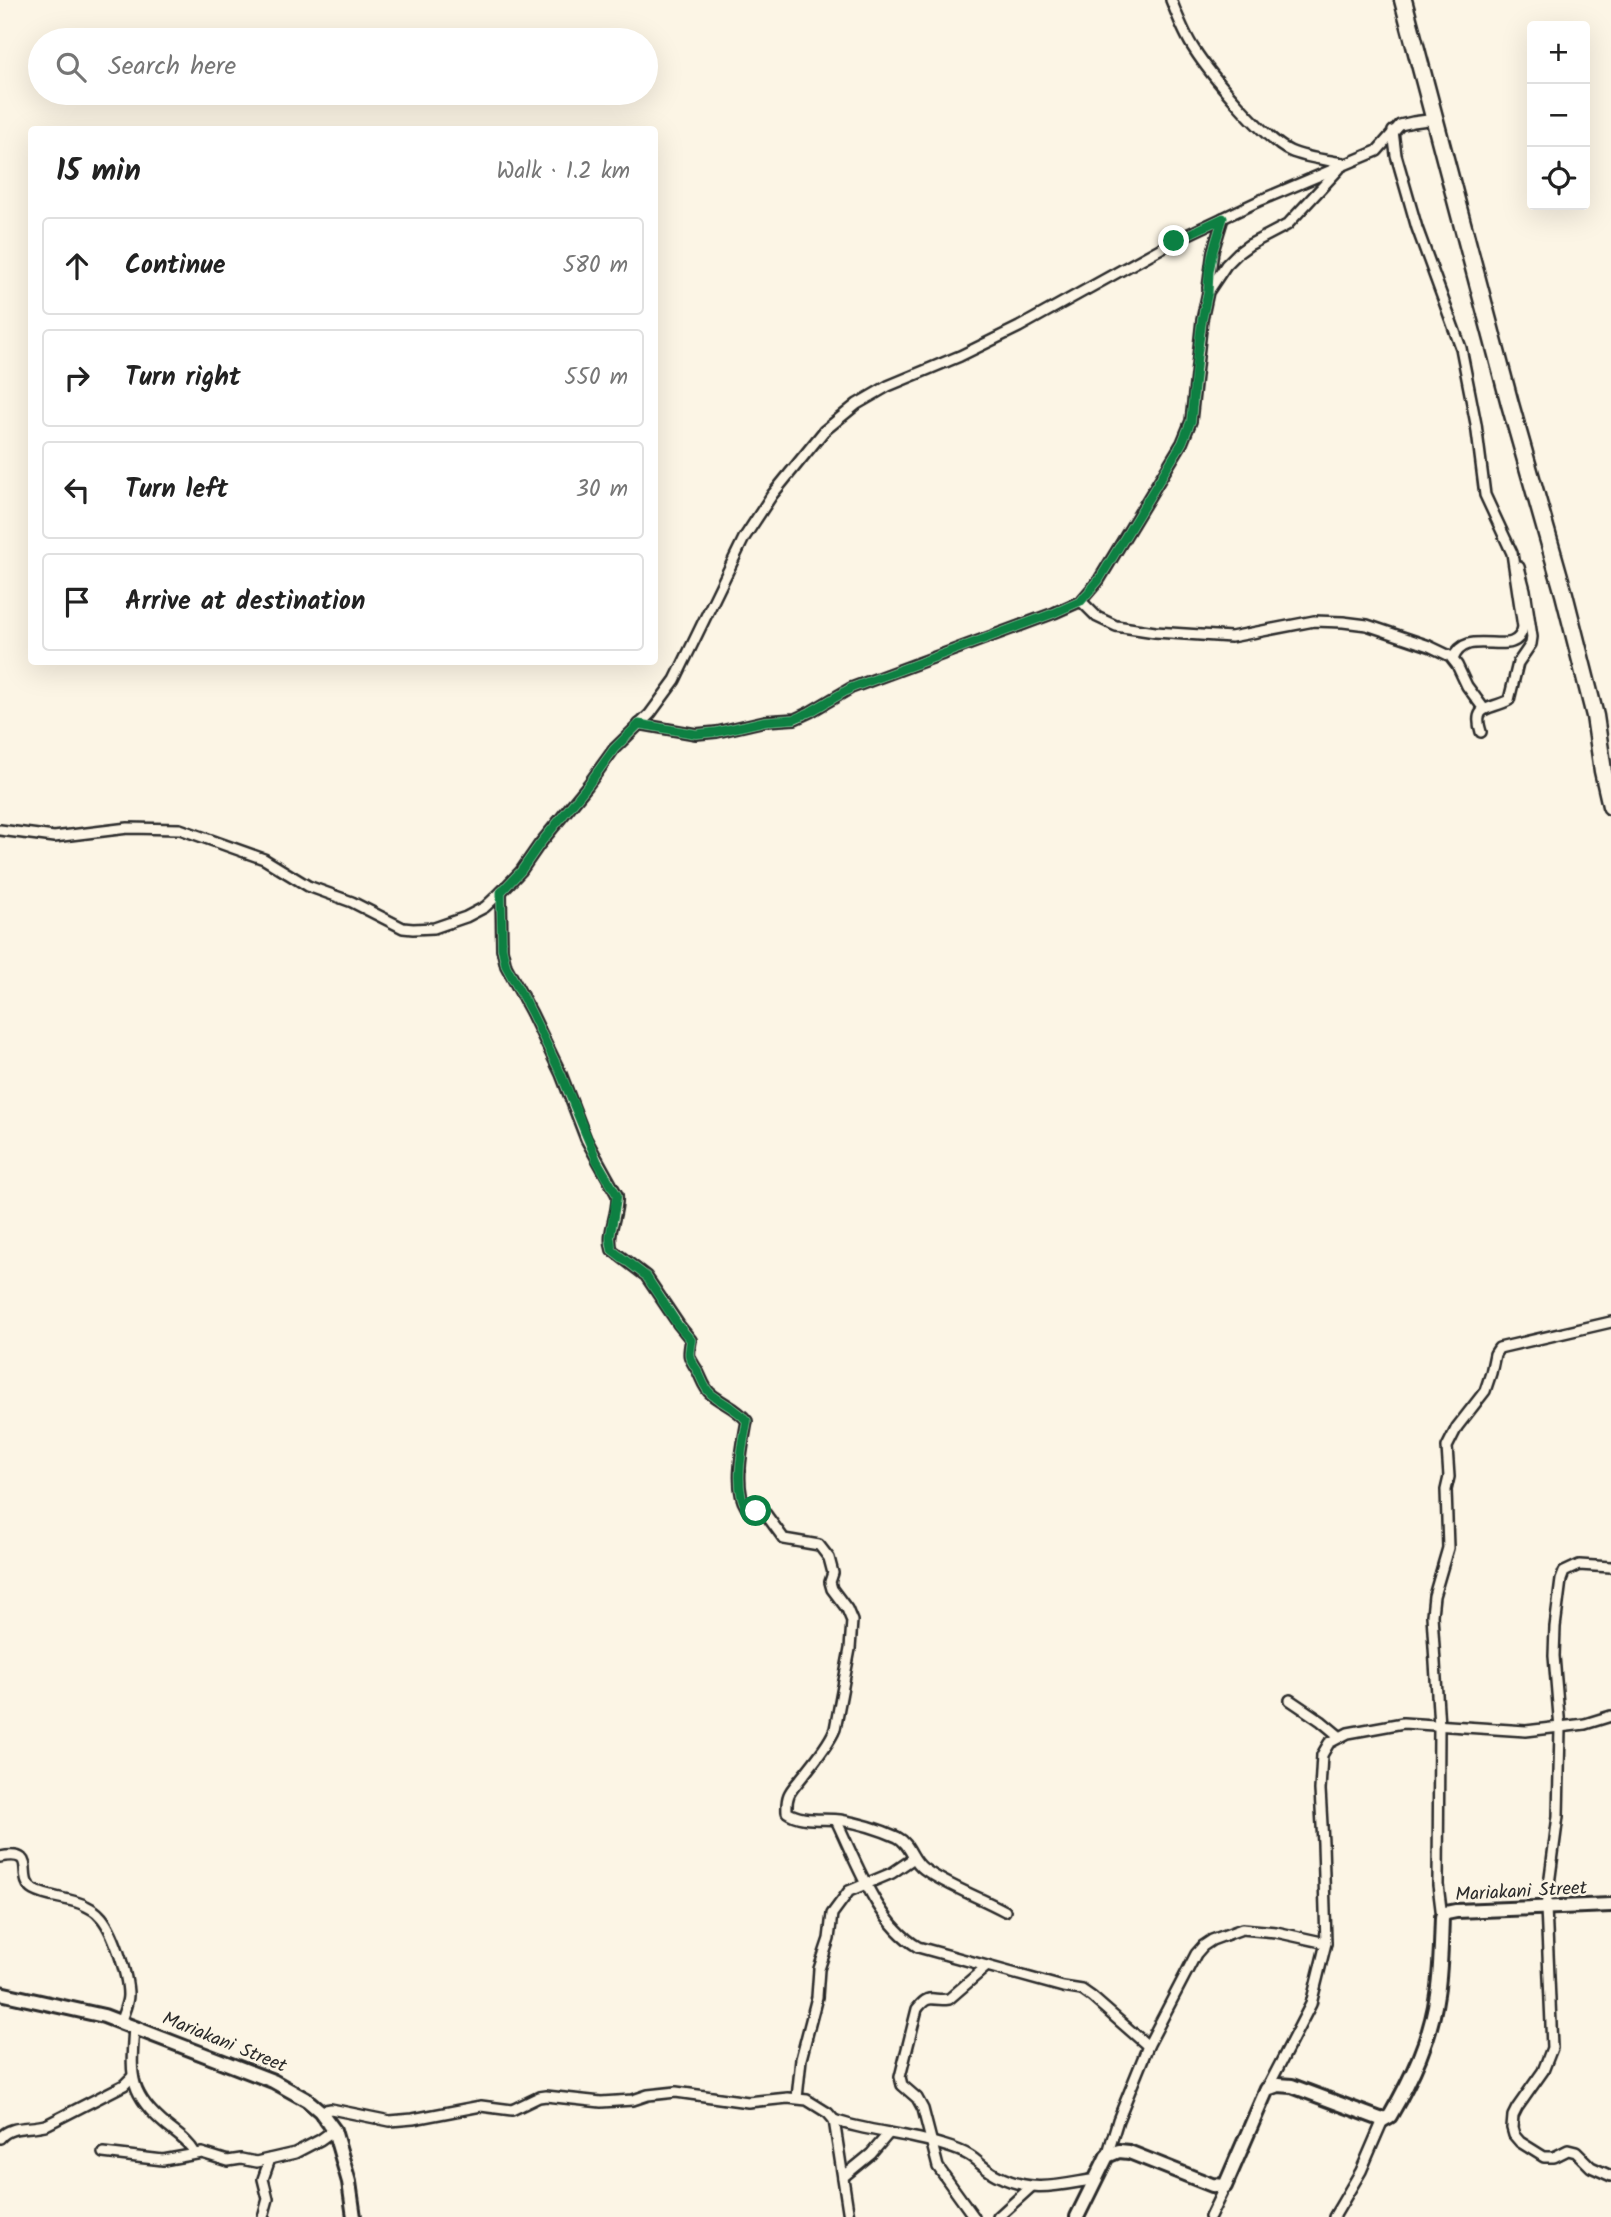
<!DOCTYPE html>
<meta charset="utf-8">
<style>
body{margin:0;font-family:Kalam,sans-serif;background:#f2f2f2;color:#222}
.controls{position:absolute;right:21px;top:21px;display:grid;overflow:hidden;border-radius:7px;box-shadow:0 7px 28px #0002}
.controls button{width:63px;height:63px;display:grid;place-items:center;padding:0;border:0;border-bottom:2px solid #e0e0e0;background:#fff;color:#222;font:35px sans-serif}
.stop{position:absolute;width:21px;height:21px;margin:-16px;border:5px solid #0b8043;border-radius:50%;background:#fff}
.stop.end{background:#0b8043;border-color:#fff;box-shadow:0 2px 7px #0008}
.list{margin:0;padding:0;list-style:none}
h2{display:flex;justify-content:space-between;align-items:center;height:91px;margin:0;padding:0 28px;font-size:30px}
h2 small{font-size:23px;font-weight:400;color:#767676}
.list li{display:grid;grid-template-columns:46px 1fr auto;gap:21px;align-items:center;box-sizing:border-box;height:98px;margin:0 14px 14px;padding:0 14px;border:2px solid #e0e0e0;border-radius:7px}
.list b{display:block;font-size:26px;white-space:nowrap}
.list em{font-size:23px;font-style:normal;color:#767676}
.icon{flex:none;width:38px;height:38px;fill:none;stroke:currentColor;stroke-width:2;stroke-linecap:round;stroke-linejoin:round}
.map{position:relative;flex:none;width:1611px;height:2217px;overflow:hidden}
.search{position:absolute;background:#fff;box-shadow:0 7px 28px #0002;left:28px;top:28px;width:630px;height:77px;display:flex;align-items:center;gap:18px;box-sizing:border-box;padding:0 24px;border-radius:38px;color:#767676;font-size:26px}
.panel{position:absolute;background:#fff;box-shadow:0 7px 28px #0002;left:28px;top:126px;width:630px;height:539px;border-radius:7px}
.map>svg:first-child{display:block}
</style>
<div class="map">
<svg width="1611" height="2217" viewBox="0 0 1611 2217">
<rect width="100%" height="100%" fill="#fcf5e5"/>
<filter id="ink" filterUnits="userSpaceOnUse"><feTurbulence type="fractalNoise" baseFrequency=".0143" numOctaves="2"/><feDisplacementMap in="SourceGraphic" scale="14" xChannelSelector="R" yChannelSelector="G"/><feConvolveMatrix kernelMatrix="1 2 1 2 8 2 1 2 1" color-interpolation-filters="sRGB"/></filter>
<g filter="url(#ink)">
<g fill="none" stroke-linecap="round" stroke-linejoin="round">
<!-- street casing -->
<g stroke="#2b2b2b" stroke-width="14">
<g id="street">
<path d="M1171 0C1178 17 1184 34 1194 49 1210 74 1264 139 1290 151 1306 158 1327 160 1343 163"/>
<path d="M1393 131 1396 155 1417 228 1461 348 1476 424 1485 495 1512 553 1523 627C1517 663 1467 623 1453 659"/>
<polyline points="1208,288 1213,251 1223,218"/>
<polyline points="1081,601 1097,617 1116,626 1155,632 1231,637 1314,621 1343,622 1367,625 1429,646 1450,656 1457,665 1467,686 1484,709"/>
<polyline points="639,724 696,734 717,732 765,721 795,719 810,712 851,688 1054,613 1081,601 1099,580 1182,443 1191,421 1202,320 1208,292 1226,265 1238,253 1249,245 1287,225 1339,169"/>
<path d="M1481 732C1472 704 1491 710 1509 700L1518 663 1531 644 1532 637 1525 590 1519 567"/>
<polyline points="0,830 54,837 128,828 180,829 264,859 308,886 352,902 403,928 413,929 434,928 466,917 485,907 501,892 521,871 539,845 588,785 614,749 650,714 675,680 744,538 772,495 824,431 857,404 888,386 960,356 1019,327 1174,241 1261,200 1377,151 1400,125 1413,122 1428,120 1436,122"/>
<path d="M501 892 502 949 506 966 531 1012 561 1074 586 1139 617 1195C619 1214 606 1232 612 1250L646 1276 679 1325 691 1340C688 1356 688 1356 697 1370 702 1378 703 1387 711 1394 723 1404 737 1408 747 1421 743 1444 733 1487 746 1507L765 1513 784 1539 819 1545 829 1558 833 1573 830 1582 832 1589 847 1609 852 1621 850 1649 835 1729C830 1742 811 1766 802 1777 791 1791 786 1793 787 1812 801 1822 823 1818 840 1820 859 1823 879 1829 897 1837 911 1844 911 1860 924 1869 949 1887 978 1896 1005 1911"/>
<polyline points="1611,1567 1579,1565 1564,1572 1561,1580 1555,1627 1554,1656 1560,1729 1558,1816 1546,1907 1552,2048 1543,2071 1517,2108 1513,2116 1512,2128 1514,2135 1520,2142 1544,2157 1554,2157 1568,2150 1576,2152 1591,2167 1611,2176"/>
<polyline points="1290,1700 1321,1721 1339,1736"/>
<path d="M836 1820C856 1861 877 1923 918 1947L1063 1987 1082 1990 1092 1997 1148 2046"/>
<path d="M0 1857C41 1849 14 1879 34 1890 50 1899 70 1897 86 1906 90 1908 96 1911 99 1915 113 1928 128 1976 128 1995 128 2004 123 2013 121 2021"/>
<polyline points="1442,1917 1438,1885 1439,1726 1432,1615 1434,1596 1448,1548 1446,1490 1449,1477 1447,1447 1457,1427 1485,1391 1491,1373 1495,1354 1499,1348 1611,1322"/>
<path d="M134 2026C131 2074 127 2093 167 2126 178 2135 188 2141 195 2153"/>
<polyline points="1267,2089 1311,2004 1326,1943 1323,1843 1320,1790 1322,1755 1329,1743 1348,1733 1403,1723 1526,1731 1585,1724 1611,1716"/>
<polyline points="797,2098 801,2059 817,1997 819,1969 829,1939 832,1914 849,1891 892,1873 914,1858"/>
<polyline points="320,2111 331,2109 390,2121 413,2119 481,2106 512,2110 539,2097 546,2096 601,2102 633,2100 648,2095 676,2092 748,2102 788,2098 807,2100 828,2113 834,2120 849,2217"/>
<path d="M834 2120C868 2132 904 2133 939 2144 949 2147 961 2150 970 2156 979 2162 986 2170 996 2175 1033 2194 1058 2185 1096 2179"/>
<path d="M0 2138C11 2124 31 2130 48 2124L124 2085 132 2077"/>
<polyline points="103,2153 163,2160 202,2153 228,2161 241,2159 256,2162 295,2153 320,2140 334,2130"/>
<polyline points="1107,2156 1118,2120 1148,2046 1196,1954 1203,1946 1212,1940 1242,1929 1276,1932 1326,1943"/>
<polyline points="843,2177 871,2154 889,2133"/>
<polyline points="263,2217 268,2199 263,2179 270,2159"/>
<path d="M974 2217 938 2167 923 2109 917 2098 902 2085 900 2077 917 2009C930 1992 932 2002 949 1999L987 1966"/>
<polyline points="998,2217 1031,2187"/>
<polyline points="1210,2217 1225,2186"/>
<polyline points="1334,2217 1361,2171 1383,2120"/>
</g>
</g>
<!-- secondary casing -->
<g stroke="#2b2b2b" stroke-width="18">
<g id="secondary">
<polyline points="0,1993 104,2016 273,2081 307,2100 320,2111 334,2130 349,2182 354,2217"/>
<path d="M1077 2217 1107 2156 1119 2151 1129 2152 1212 2185 1225 2186 1267 2089 1278 2085 1292 2086 1383 2120 1390 2116C1412 2078 1431 2038 1437 1994 1441 1969 1441 1943 1442 1917L1446 1913 1456 1911 1611 1905"/>
</g>
</g>
<!-- highway casing -->
<g stroke="#2b2b2b" stroke-width="21">
<polyline id="highway" points="1403,0 1510,404 1564,594 1595,716 1603,771 1611,806"/>
</g>
<!-- street -->
<use href="#street" stroke="#fcf5e5" stroke-width="9"/>
<!-- secondary -->
<use href="#secondary" stroke="#fcf5e5" stroke-width="12"/>
<!-- highway -->
<use href="#highway" stroke="#fcf5e5" stroke-width="16"/>
</g>
</g>
<g fill="none" stroke-linecap="round" stroke-linejoin="round" filter="url(#ink)">
<!-- route -->
<path stroke="#0b8043" stroke-width="9" d="M756 1511 746 1507C733 1487 743 1444 747 1421 737 1408 723 1404 711 1394 703 1387 702 1378 697 1370 688 1356 688 1357 691 1340L678 1325 646 1276 612 1250 610 1237 617 1195 597 1161 561 1074 531 1012 506 966 502 948 501 892 521 871 539 845 588 785 614 749 639 724 696 734 717 732 765 721 794 719 810 712 851 688 1054 613 1081 601 1099 580 1182 443 1191 421 1197 357 1202 320 1208 292 1209 272 1213 251 1223 218 1174 241"/>
</g>
<g text-anchor="middle" stroke-width="5" stroke-linejoin="round" paint-order="stroke">
<!-- street labels -->
<g font-size="19" fill="#2b2b2b" stroke="#fcf5e5">
<text transform="translate(1521 1890) rotate(-3)" y="7">Mariakani Street</text>
<text transform="translate(225 2041) rotate(22)" y="7">Mariakani Street</text>
</g>
</g>
</svg>
<div class="controls">
<button>+</button>
<button>−</button>
<button><svg class="icon" aria-label="locate" viewBox="0 0 24 24"><circle cx="12" cy="12" r="6"/><path d="M12 2v4M12 18v4M2 12h4M18 12h4"/></svg></button>
</div>
<div class="stop" style="left:756px;top:1511px"></div>
<div class="stop end" style="left:1174px;top:241px"></div>
<div class="search"><svg class="icon" aria-label="search" viewBox="0 0 24 24"><circle cx="10" cy="10" r="6"/><path d="M15 15l6 6"/></svg>Search here</div>
<section class="panel">
<h2>15 min<small>Walk · 1.2 km</small></h2>
<ul class="list">
<li><svg class="icon" aria-label="ahead" viewBox="0 0 24 24"><path d="M12 20V5M6 11l6-6 6 6"/></svg><div><b>Continue</b></div><em>580 m</em></li>
<li><svg class="icon" aria-label="right" viewBox="0 0 24 24"><path d="M7 20v-9h11M14 6l5 5-5 5"/></svg><div><b>Turn right</b></div><em>550 m</em></li>
<li><svg class="icon" aria-label="left" viewBox="0 0 24 24"><path d="M17 20v-9H6M10 6l-5 5 5 5"/></svg><div><b>Turn left</b></div><em>30 m</em></li>
<li><svg class="icon" aria-label="arrive" viewBox="0 0 24 24"><path d="M6 21V4h12l-3 4 3 4H6"/></svg><div><b>Arrive at destination</b></div></li>
</ul>
</section>
</div>
